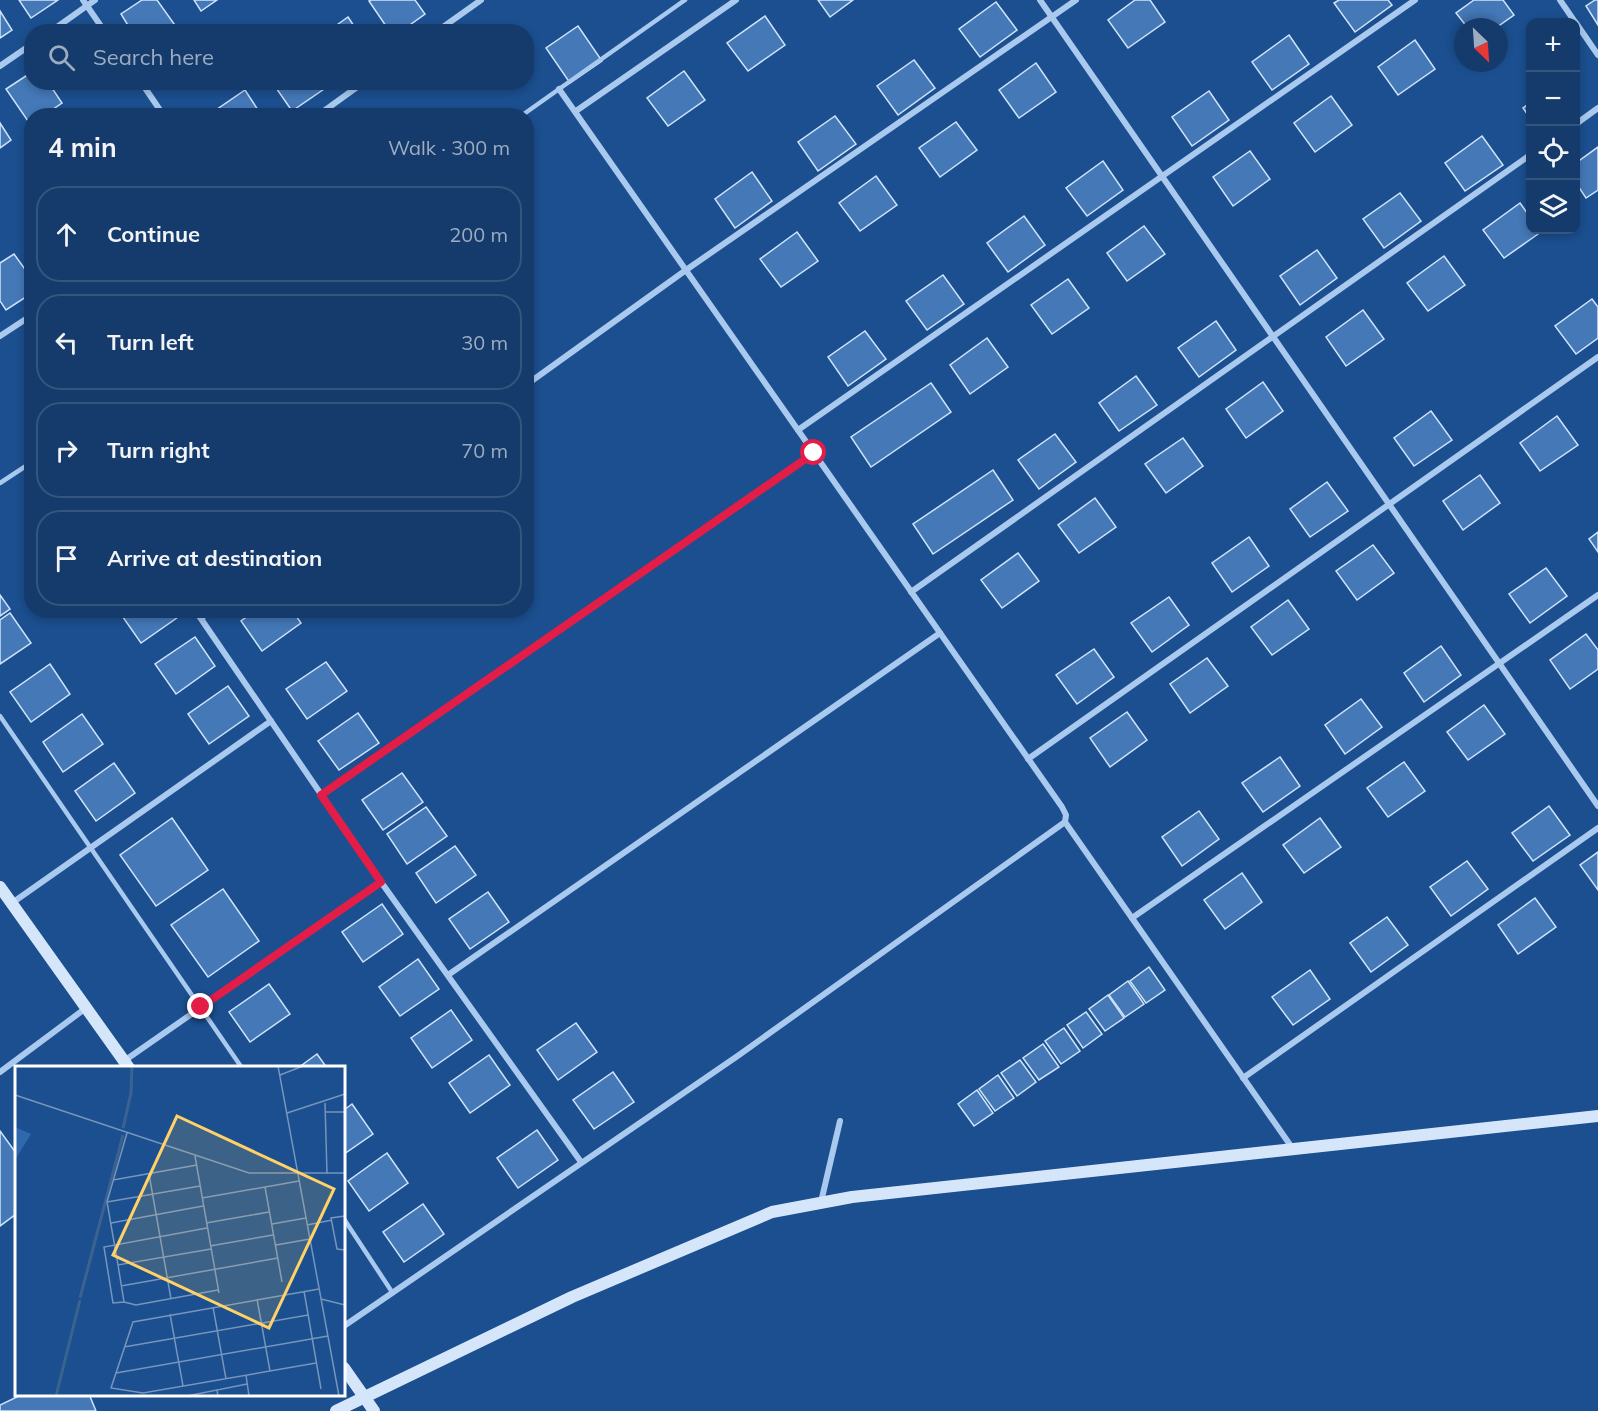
<!DOCTYPE html>
<meta charset="utf-8">
<style>
body{margin:0;font-family:Mulish,sans-serif;background:#1d4271;color:#f1f3f6}
.controls{position:absolute;right:18px;top:18px;display:grid;overflow:hidden;border-radius:12px;box-shadow:0 3px 9px #0003}
.controls button{width:54px;height:54px;display:grid;place-items:center;padding:0;border:0;border-bottom:2px solid #33557e;background:#143b6b;color:#f1f3f6;font:30px sans-serif}
.compass{position:absolute;left:1454px;top:18px;width:54px;height:54px;border-radius:50%;background:#143b6b;box-shadow:0 3px 9px #0003;rotate:155deg}
.stop{position:absolute;width:18px;height:18px;margin:-14px;border:4px solid #e11d48;border-radius:50%;background:#fff}
.stop.end{background:#e11d48;border-color:#fff;box-shadow:0 2px 6px #0008}
.list{margin:0;padding:0;list-style:none}
h2{display:flex;justify-content:space-between;align-items:center;height:78px;margin:0;padding:0 24px;font-size:26px}
h2 small{font-size:20px;font-weight:400;color:#9dadc1}
.list li{display:grid;grid-template-columns:39px 1fr auto;gap:18px;align-items:center;box-sizing:border-box;height:96px;margin:0 12px 12px;padding:0 12px;border:2px solid #33557e;border-radius:24px}
.list b{display:block;font-size:22px;white-space:nowrap}
.list em{font-size:20px;font-style:normal;color:#9dadc1}
.icon{flex:none;width:33px;height:33px;fill:none;stroke:currentColor;stroke-width:2;stroke-linecap:round;stroke-linejoin:round}
.map{position:relative;flex:none;width:1598px;height:1411px;overflow:hidden}
.search{position:absolute;background:#143b6b;box-shadow:0 3px 9px #0003;left:24px;top:24px;width:510px;height:66px;display:flex;align-items:center;gap:15px;box-sizing:border-box;padding:0 21px;border-radius:24px;color:#9dadc1;font-size:22px}
.panel{position:absolute;background:#143b6b;box-shadow:0 3px 9px #0003;left:24px;top:108px;width:510px;height:510px;border-radius:24px}
.map>svg:first-child{display:block}
</style>
<div class="map">
<svg width="1598" height="1411" viewBox="0 0 1598 1411">
<rect width="100%" height="100%" fill="#1b4f8f"/>
<!-- building -->
<g fill="#4478b7" stroke="#cfe3fa" stroke-width="1.5">
<polygon points="19,0 58,0 31,18"/>
<polygon points="142,0 157,0 177,28 171,32 132,32 121,14"/>
<polygon points="194,0 217,0 201,11"/>
<polygon points="371,0 415,0 425,14 400,32 390,32 369,1"/>
<polygon points="818,0 853,0 830,17"/>
<polygon points="1135,0 1150,0 1165,22 1128,48 1108,20"/>
<polygon points="1339,0 1388,0 1392,5 1355,32 1334,3"/>
<polygon points="1474,0 1503,0 1514,15 1497,27 1467,27 1456,13"/>
<polygon points="1595,0 1598,0 1598,25 1586,6"/>
<polygon points="996,2 1017,30 980,57 959,29"/>
<polygon points="0,11 12,30 0,38"/>
<polygon points="765,16 785,45 748,71 727,43"/>
<polygon points="348,17 358,32 327,32"/>
<polygon points="578,26 602,61 570,83 546,48"/>
<polygon points="1289,35 1309,64 1272,90 1252,62"/>
<polygon points="1415,40 1435,69 1398,95 1378,67"/>
<polygon points="914,60 935,88 898,115 877,86"/>
<polygon points="1036,63 1056,92 1019,118 999,90"/>
<polygon points="684,71 705,100 668,126 647,98"/>
<polygon points="32,72 32,82 48,82 62,103 43,116 32,116 30,124 6,89"/>
<polygon points="272,82 319,82 324,89 292,111"/>
<polygon points="245,90 262,116 216,116 213,112"/>
<polygon points="1209,91 1229,120 1192,146 1172,117"/>
<polygon points="1331,96 1352,125 1315,152 1294,123"/>
<polygon points="1530,103 1530,118 1523,108"/>
<polygon points="835,116 856,144 818,171 798,142"/>
<polygon points="956,122 977,150 940,177 919,148"/>
<polygon points="0,123 11,140 0,148"/>
<polygon points="1482,136 1503,165 1465,191 1445,163"/>
<polygon points="1598,147 1598,190 1586,198 1576,183 1576,163"/>
<polygon points="1250,151 1270,179 1233,206 1213,177"/>
<polygon points="1103,161 1123,190 1087,216 1066,188"/>
<polygon points="752,172 772,201 735,228 715,199"/>
<polygon points="876,176 897,205 860,231 839,203"/>
<polygon points="1400,193 1421,221 1384,248 1363,219"/>
<polygon points="1520,203 1530,217 1530,230 1539,230 1541,232 1504,258 1483,230"/>
<polygon points="1024,216 1045,245 1008,272 987,243"/>
<polygon points="1144,226 1165,254 1127,281 1107,253"/>
<polygon points="797,232 818,261 781,287 760,259"/>
<polygon points="1317,250 1337,278 1300,305 1280,276"/>
<polygon points="14,254 32,279 32,293 6,310 0,301 0,263"/>
<polygon points="1444,256 1465,285 1428,311 1407,283"/>
<polygon points="943,275 964,304 927,330 906,301"/>
<polygon points="1068,279 1089,308 1052,334 1031,305"/>
<polygon points="1592,299 1598,307 1598,338 1576,354 1555,326"/>
<polygon points="1363,310 1384,339 1346,366 1326,337"/>
<polygon points="1216,321 1236,350 1199,377 1178,348"/>
<polygon points="865,331 886,359 848,386 828,357"/>
<polygon points="987,338 1008,367 970,394 950,365"/>
<polygon points="1136,376 1157,405 1119,431 1099,403"/>
<polygon points="1263,382 1283,411 1246,438 1226,409"/>
<polygon points="931,383 951,412 871,467 851,437"/>
<polygon points="1431,411 1452,440 1414,466 1394,438"/>
<polygon points="1557,416 1578,445 1540,471 1520,443"/>
<polygon points="1055,434 1076,462 1039,489 1018,460"/>
<polygon points="1183,438 1203,466 1166,493 1145,464"/>
<polygon points="993,470 1013,500 933,554 913,524"/>
<polygon points="1480,475 1500,503 1463,530 1443,501"/>
<polygon points="1327,482 1348,511 1310,537 1290,509"/>
<polygon points="1095,498 1116,527 1079,553 1058,525"/>
<polygon points="1598,532 1598,552 1589,539"/>
<polygon points="1249,537 1269,566 1232,592 1212,563"/>
<polygon points="1373,545 1394,573 1357,600 1336,571"/>
<polygon points="1018,553 1039,581 1002,608 981,580"/>
<polygon points="1546,568 1567,596 1530,623 1509,594"/>
<polygon points="0,595 10,609 0,616"/>
<polygon points="1169,597 1189,625 1152,652 1131,623"/>
<polygon points="1288,600 1309,629 1272,655 1251,627"/>
<polygon points="124,610 178,610 181,615 141,643 120,613"/>
<polygon points="256,610 292,610 301,623 262,651 241,621"/>
<polygon points="10,613 31,643 0,664 0,620"/>
<polygon points="1586,634 1598,650 1598,669 1570,689 1550,660"/>
<polygon points="195,637 215,666 176,694 155,664"/>
<polygon points="1441,646 1461,675 1424,702 1404,673"/>
<polygon points="1094,649 1114,677 1077,704 1056,675"/>
<polygon points="1207,658 1228,686 1190,713 1170,684"/>
<polygon points="326,662 347,691 307,719 286,689"/>
<polygon points="50,664 70,694 31,722 10,692"/>
<polygon points="228,686 249,716 209,744 188,714"/>
<polygon points="1361,699 1382,727 1345,754 1325,725"/>
<polygon points="1484,705 1505,734 1468,760 1447,732"/>
<polygon points="1127,712 1147,740 1110,767 1090,738"/>
<polygon points="358,713 379,743 339,770 318,741"/>
<polygon points="82,714 103,744 63,772 43,742"/>
<polygon points="1280,757 1300,786 1263,812 1242,783"/>
<polygon points="1404,762 1425,791 1388,817 1367,788"/>
<polygon points="114,763 135,793 96,821 75,791"/>
<polygon points="402,773 423,802 383,830 362,800"/>
<polygon points="1549,806 1570,835 1533,861 1512,833"/>
<polygon points="426,807 447,836 407,864 387,834"/>
<polygon points="1199,811 1219,839 1182,866 1162,837"/>
<polygon points="172,818 208,870 156,906 120,855"/>
<polygon points="1320,818 1341,847 1304,873 1283,845"/>
<polygon points="455,846 476,875 436,903 416,873"/>
<polygon points="1598,852 1598,890 1580,865"/>
<polygon points="1467,861 1488,889 1451,916 1430,887"/>
<polygon points="1242,873 1262,902 1225,929 1204,900"/>
<polygon points="223,889 259,941 208,977 171,925"/>
<polygon points="488,892 509,922 470,949 449,919"/>
<polygon points="1535,898 1556,927 1518,954 1498,925"/>
<polygon points="382,904 403,934 363,962 342,932"/>
<polygon points="1387,917 1408,945 1371,972 1350,943"/>
<polygon points="418,959 439,989 400,1016 379,987"/>
<polygon points="1149,967 1165,990 1146,1003 1130,981"/>
<polygon points="1310,970 1330,999 1293,1025 1272,997"/>
<polygon points="1128,981 1144,1004 1125,1017 1109,995"/>
<polygon points="269,984 290,1014 250,1042 229,1012"/>
<polygon points="1108,995 1124,1018 1105,1031 1089,1009"/>
<polygon points="451,1010 472,1040 432,1068 411,1038"/>
<polygon points="1086,1012 1102,1034 1083,1048 1067,1025"/>
<polygon points="576,1023 597,1052 558,1080 537,1050"/>
<polygon points="1064,1028 1080,1051 1061,1064 1045,1041"/>
<polygon points="1043,1044 1059,1067 1039,1080 1023,1058"/>
<polygon points="317,1054 327,1068 298,1068"/>
<polygon points="489,1055 510,1085 470,1113 449,1083"/>
<polygon points="1020,1060 1036,1082 1017,1096 1001,1073"/>
<polygon points="613,1072 634,1102 594,1129 573,1100"/>
<polygon points="998,1075 1014,1098 995,1111 979,1089"/>
<polygon points="977,1090 993,1113 974,1126 958,1104"/>
<polygon points="352,1104 373,1134 344,1154 344,1110"/>
<polygon points="537,1130 558,1160 518,1188 497,1158"/>
<polygon points="0,1131 16,1153 16,1214 0,1226"/>
<polygon points="387,1153 408,1183 369,1211 348,1181"/>
<polygon points="423,1204 444,1234 404,1262 383,1232"/>
<polygon points="23,1394 89,1394 96,1411 0,1411 0,1405"/>
</g>
<g fill="none" stroke-linecap="round" stroke-linejoin="round">
<!-- service -->
<g stroke="#a9c9ee" stroke-width="4.5">
<polyline points="521,116 685,0"/>
<polyline points="0,483 32,462"/>
<polyline points="0,716 242,1068"/>
<polyline points="344,1219 392,1292"/>
</g>
<!-- minor -->
<g stroke="#a9c9ee" stroke-width="6">
<polyline points="83,0 105,32"/>
<polyline points="1040,0 1598,806"/>
<polyline points="1560,0 1575,22"/>
<polyline points="1576,23 1598,55"/>
<polyline points="50,32 95,0"/>
<polyline points="436,32 481,0"/>
<polyline points="0,66 32,44"/>
<polyline points="141,82 164,116"/>
<polyline points="559,89 1062,807 1066,815 1065,822 1293,1149"/>
<polyline points="576,111 736,0"/>
<polyline points="317,116 364,82"/>
<polyline points="1576,124 1598,108"/>
<polyline points="0,336 32,315"/>
<polyline points="526,385 686,270 1076,0"/>
<polyline points="798,430 1415,0"/>
<polyline points="911,592 1530,155"/>
<polyline points="195,610 381,882 581,1162"/>
<polyline points="201,618 212,610"/>
<polyline points="1028,759 1598,357"/>
<polyline points="321,795 814,453"/>
<polyline points="12,903 271,721"/>
<polyline points="1132,918 1598,595"/>
<polyline points="448,975 940,633"/>
<polyline points="124,1061 381,882"/>
<polyline points="0,1072 86,1008"/>
<polyline points="1243,1078 1598,828"/>
<polyline points="821,1202 840,1121"/>
<polyline points="344,1326 739,1055 1065,822"/>
</g>
<!-- secondary -->
<g stroke="#d6e6fa" stroke-width="12">
<polyline points="0,887 129,1068"/>
<polyline points="344,1368 374,1411"/>
<polyline points="336,1411 572,1297 772,1212 852,1197 1598,1116"/>
</g>
</g>
<g fill="none" stroke-linecap="round" stroke-linejoin="round">
<!-- route -->
<polyline stroke="#e11d48" stroke-width="8" points="201,1007 381,882 321,795 814,453"/>
</g>
<!-- overview -->
<g transform="translate(15 1066)">
<rect width="330" height="330" fill="#1b4f8f"/>
<path d="M0 61 16 68 0 94Z" fill="#2e69ad"/>
<path fill="none" stroke="#3c6290" stroke-width="3" d="M108 62 116 27 117 0M65 232 108 69M41 330 65 234"/>
<path fill="none" stroke="#7695bc" stroke-width="1.5" d="M263 0 324 330M265 9 288 0M0 29 234 107H330M310 37 312 108M311 46H330M272 47 330 28M112 67 92 136 103 199 196 183M180 90 204 227M134 108 156 233M98 114 182 99M250 121 267 216M187 132 284 115M92 136 185 120M330 150 316 152 322 183 330 184M96 157 188 140M191 157 254 146M257 158 291 152M292 159 317 154M261 179 295 173M195 180 258 169M103 199 109 236 98 237 89 181 192 162M106 220 263 192M289 225 306 323M242 233 255 305M306 233 330 239M109 236 121 239 203 224M198 241 211 313M155 248 168 320M109 281 293 249M301 297 128 327 96 322 118 256 304 223M101 307 313 270M231 309 234 330M172 330 202 324M203 330 202 324 232 318"/>
<path fill="#ffd166" fill-opacity="0.15" stroke="#ffd166" stroke-width="3" d="M162 50 319 123 254 262 98 189Z"/>
<rect width="330" height="330" fill="none" stroke="#fff" stroke-width="3"/>
</g>
</svg>
<div class="controls">
<button>+</button>
<button>−</button>
<button><svg class="icon" aria-label="locate" viewBox="0 0 24 24"><circle cx="12" cy="12" r="6"/><path d="M12 2v4M12 18v4M2 12h4M18 12h4"/></svg></button>
<button><svg class="icon" aria-label="layers" viewBox="0 0 24 24"><path d="M12 4l9 5-9 5-9-5zM3 14l9 5 9-5"/></svg></button>
</div>
<svg class="compass" viewBox="-18 -18 36 36"><path d="M0-13l5 13h-10z" fill="#e53935"/><path d="M0 13l5-13h-10z" fill="#9dadc1"/></svg>
<div class="stop" style="left:814px;top:453px"></div>
<div class="stop end" style="left:201px;top:1007px"></div>
<div class="search"><svg class="icon" aria-label="search" viewBox="0 0 24 24"><circle cx="10" cy="10" r="6"/><path d="M15 15l6 6"/></svg>Search here</div>
<section class="panel">
<h2>4 min<small>Walk · 300 m</small></h2>
<ul class="list">
<li><svg class="icon" aria-label="ahead" viewBox="0 0 24 24"><path d="M12 20V5M6 11l6-6 6 6"/></svg><div><b>Continue</b></div><em>200 m</em></li>
<li><svg class="icon" aria-label="left" viewBox="0 0 24 24"><path d="M17 20v-9H6M10 6l-5 5 5 5"/></svg><div><b>Turn left</b></div><em>30 m</em></li>
<li><svg class="icon" aria-label="right" viewBox="0 0 24 24"><path d="M7 20v-9h11M14 6l5 5-5 5"/></svg><div><b>Turn right</b></div><em>70 m</em></li>
<li><svg class="icon" aria-label="arrive" viewBox="0 0 24 24"><path d="M6 21V4h12l-3 4 3 4H6"/></svg><div><b>Arrive at destination</b></div></li>
</ul>
</section>
</div>
